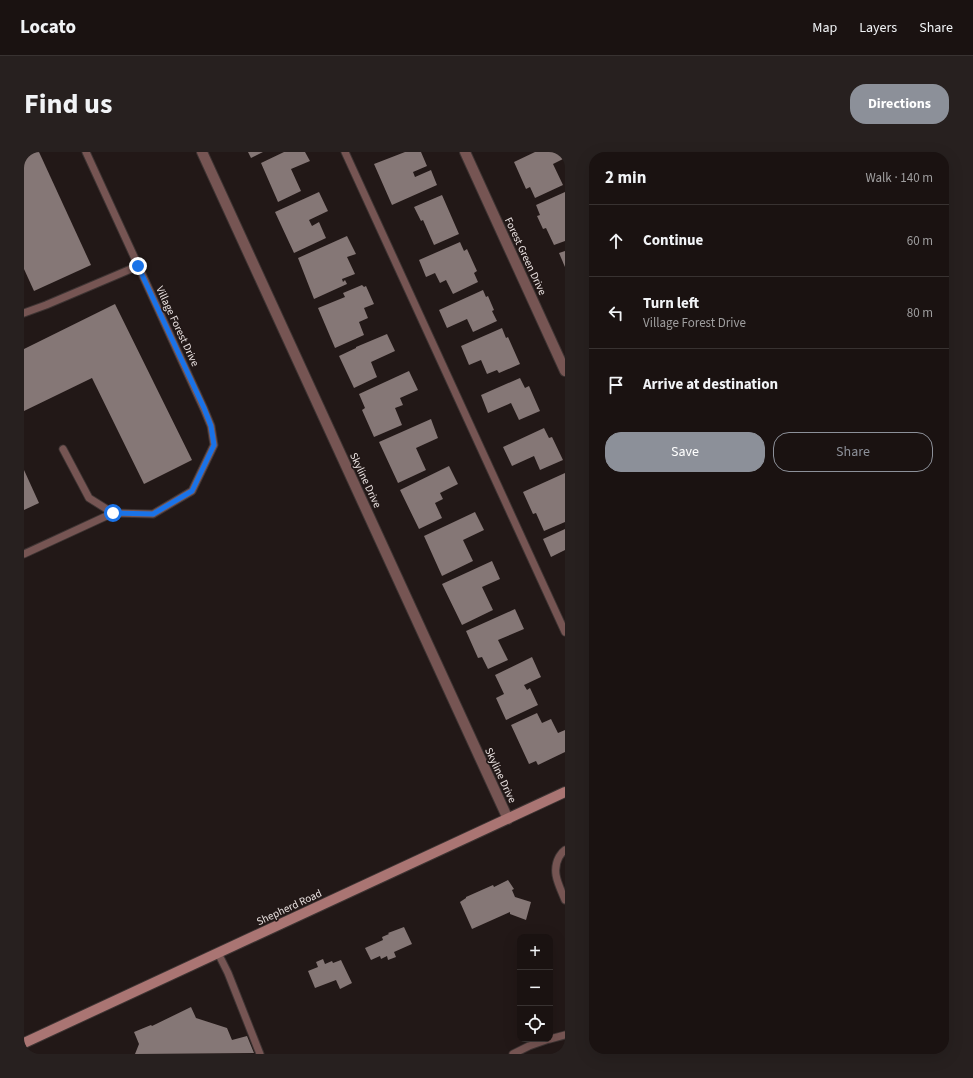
<!DOCTYPE html>
<meta charset="utf-8">
<style>
body{margin:0;font-family:"Source Sans 3",sans-serif;background:#27201f;color:#f1f3f6}
.controls{position:absolute;right:12px;bottom:12px;display:grid;overflow:hidden;border-radius:8px;box-shadow:0 4px 16px #0002}
.controls button{width:36px;height:36px;display:grid;place-items:center;padding:0;border:0;border-bottom:1px solid #383231;background:#1a1211;color:#f1f3f6;font:20px sans-serif}
.stop{position:absolute;width:12px;height:12px;margin:-9px;border:3px solid #1a73e8;border-radius:50%;background:#fff}
.stop.end{background:#1a73e8;border-color:#fff;box-shadow:0 1px 4px #0008}
.list{margin:0;padding:0;list-style:none}
h2{display:flex;justify-content:space-between;align-items:center;height:52px;margin:0;padding:0 16px;font-size:17px}
h2 small{font-size:13px;font-weight:400;color:#9f9e9f}
.list li{display:grid;grid-template-columns:26px 1fr auto;gap:12px;align-items:center;box-sizing:border-box;height:72px;padding:0 16px;border-top:1px solid #383231}
.list b{display:block;font-size:15px;white-space:nowrap}
.list p{margin:0;font-size:13px;white-space:nowrap;color:#9f9e9f}
.list em{font-size:13px;font-style:normal;color:#9f9e9f}
.actions{display:flex;gap:8px;padding:12px 16px}
.actions a{flex:1;padding:9px 0;border:1px solid #8c9099;border-radius:16px;text-align:center;font-size:14px;color:#8c9099}
.actions .main{background:#8c9099;color:#fff}
.icon{flex:none;width:22px;height:22px;fill:none;stroke:currentColor;stroke-width:2;stroke-linecap:round;stroke-linejoin:round}
.map{position:relative;flex:none;width:541px;height:902px;overflow:hidden;border-radius:16px}
header{display:flex;align-items:center;gap:24px;box-sizing:border-box;height:56px;padding:0 20px;background:#1a1211;border-bottom:1px solid #383231}
header strong{font-size:19px}
nav{display:flex;gap:22px;margin-inline-start:auto;font-size:14px}
.intro{display:flex;align-items:center;justify-content:space-between;box-sizing:border-box;height:96px;padding:0 24px}
h1{margin:0;font-size:28px}
.button{padding:10px 18px;border-radius:16px;background:#8c9099;color:#fff;font-size:14px;font-weight:700}
main{display:flex;gap:24px;padding:0 24px}
aside{flex:1;background:#1a1211;border-radius:16px;box-shadow:0 4px 16px #0002}
.map>svg:first-child{display:block}
</style>
<header>
<strong>Locato</strong>
<nav><a>Map</a><a>Layers</a><a>Share</a></nav>
</header>
<div class="intro"><h1>Find us</h1><a class="button">Directions</a></div>
<main>
<div class="map">
<svg width="541" height="902" viewBox="0 0 541 902">
<rect width="100%" height="100%" fill="#221817"/>
<!-- building -->
<g fill="#857776">
<polygon points="0,0 15,0 67,113 10,139 0,117"/>
<polygon points="224,0 239,0 227,6"/>
<polygon points="260,0 281,0 286,9 267,17 277,39 254,50 237,11"/>
<polygon points="381,0 397,0 403,14 389,20 391,25 407,18 413,33 368,53 350,12"/>
<polygon points="511,0 541,0 541,6 529,12 539,33 511,46 506,35 502,37 490,10"/>
<polygon points="295,40 304,59 285,68 288,74 295,70 302,86 270,101 251,60"/>
<polygon points="541,40 541,89 530,93 522,76 519,77 513,64 516,63 512,53"/>
<polygon points="418,43 435,82 410,93 399,68 397,69 390,55"/>
<polygon points="323,84 332,102 323,105 331,122 318,127 319,130 321,128 323,132 290,147 274,106"/>
<polygon points="436,90 440,99 443,97 453,119 450,121 454,130 429,142 422,128 416,131 411,121 402,125 395,108"/>
<polygon points="541,99 541,115 535,101"/>
<polygon points="338,133 340,135 342,134 350,152 340,156 344,166 335,170 340,183 311,196 294,156 321,145 319,141"/>
<polygon points="459,138 462,145 464,144 470,158 468,159 473,169 449,180 443,167 423,176 415,158"/>
<polygon points="91,152 168,308 120,332 68,226 0,259 0,197"/>
<polygon points="478,176 482,186 484,185 496,212 475,221 473,218 463,222 457,208 445,213 437,194"/>
<polygon points="363,182 371,199 347,210 353,225 330,236 315,204 332,196 332,195"/>
<polygon points="385,219 394,238 376,246 379,253 371,256 378,273 350,285 338,258 341,256 335,242"/>
<polygon points="496,226 501,236 505,234 516,259 495,268 487,251 464,261 457,243"/>
<polygon points="407,267 414,286 392,296 402,318 374,331 355,290"/>
<polygon points="520,276 525,286 528,285 539,308 516,318 510,304 488,314 479,295"/>
<polygon points="425,314 434,332 416,341 419,347 411,351 418,366 395,377 376,338"/>
<polygon points="0,318 15,351 0,358"/>
<polygon points="541,321 541,370 520,379 512,361 509,362 499,340"/>
<polygon points="451,360 460,378 439,388 449,409 418,424 400,384"/>
<polygon points="541,377 541,398 527,405 519,387"/>
<polygon points="468,409 476,427 458,435 469,458 438,473 418,432"/>
<polygon points="491,457 500,477 474,488 484,508 464,517 458,505 454,506 442,479"/>
<polygon points="508,505 517,525 500,533 503,538 506,536 514,553 482,568 472,546 480,542 471,523"/>
<polygon points="513,561 518,571 527,567 534,581 541,578 541,600 514,613 512,609 505,612 487,573"/>
<polygon points="484,728 490,737 488,738 491,745 507,750 502,768 486,762 486,760 448,777 436,750 442,746 442,745 469,733 470,735"/>
<polygon points="380,775 388,792 370,800 372,805 364,808 363,804 357,807 356,804 347,808 341,796 359,788 358,785 365,782 364,781"/>
<polygon points="299,807 301,812 308,809 309,811 317,808 328,831 316,837 312,828 291,836 284,819 294,815 292,810"/>
<polygon points="167,855 172,866 203,876 208,888 223,884 230,901 111,902 115,892 110,880 127,873 128,874"/>
</g>
<g fill="none" stroke-linecap="round" stroke-linejoin="round">
<!-- lane casing -->
<g stroke="#3e3433" stroke-width="9">
<g id="lane">
<polyline points="321,0 541,480"/>
<polyline points="0,161 22,153 114,114"/>
<polyline points="39,297 65,346 89,361 129,362 168,339 190,293 187,274 180,257 62,0"/>
<polyline points="0,402 89,361"/>
<path d="M541 698C538 700 537 702 535 705 527 720 535 733 541 748"/>
<polyline points="194,801 204,821 236,902"/>
<polyline points="526,887 541,883"/>
<polyline points="489,902 505,894 525,887"/>
</g>
</g>
<!-- street casing -->
<g stroke="#3e3433" stroke-width="12">
<g id="street">
<polyline points="178,0 484,667"/>
<polyline points="441,0 541,219"/>
</g>
</g>
<!-- secondary casing -->
<g stroke="#3e3433" stroke-width="12">
<polyline id="secondary" points="0,891 541,640"/>
</g>
<!-- lane -->
<use href="#lane" stroke="#765553" stroke-width="7"/>
<!-- street -->
<use href="#street" stroke="#765553" stroke-width="10"/>
<!-- secondary -->
<use href="#secondary" stroke="#aa7573" stroke-width="10"/>
</g>
<g fill="none" stroke-linecap="round" stroke-linejoin="round">
<!-- route -->
<polyline stroke="#1a73e8" stroke-width="5" points="89,361 129,362 168,339 190,293 187,274 180,256 114,114"/>
</g>
<g text-anchor="middle" stroke-width="3.5" stroke-linejoin="round" paint-order="stroke">
<!-- street labels -->
<g font-size="11" fill="#e9e1e0" stroke="#221817">
<text transform="translate(502 104) rotate(65)" y="4">Forest Green Drive</text>
<text transform="translate(154 174) rotate(65)" y="4">Village Forest Drive</text>
<text transform="translate(342 328) rotate(65)" y="4">Skyline Drive</text>
<text transform="translate(477 623) rotate(65)" y="4">Skyline Drive</text>
<text transform="translate(265 755) rotate(-25)" y="4">Shepherd Road</text>
</g>
</g>
</svg>
<div class="controls">
<button>+</button>
<button>−</button>
<button><svg class="icon" aria-label="locate" viewBox="0 0 24 24"><circle cx="12" cy="12" r="6"/><path d="M12 2v4M12 18v4M2 12h4M18 12h4"/></svg></button>
</div>
<div class="stop" style="left:89px;top:361px"></div>
<div class="stop end" style="left:114px;top:114px"></div>
</div>
<aside>
<h2>2 min<small>Walk · 140 m</small></h2>
<ul class="list">
<li><svg class="icon" aria-label="ahead" viewBox="0 0 24 24"><path d="M12 20V5M6 11l6-6 6 6"/></svg><div><b>Continue</b></div><em>60 m</em></li>
<li><svg class="icon" aria-label="left" viewBox="0 0 24 24"><path d="M17 20v-9H6M10 6l-5 5 5 5"/></svg><div><b>Turn left</b><p>Village Forest Drive</p></div><em>80 m</em></li>
<li><svg class="icon" aria-label="arrive" viewBox="0 0 24 24"><path d="M6 21V4h12l-3 4 3 4H6"/></svg><div><b>Arrive at destination</b></div></li>
</ul>
<div class="actions"><a class="main">Save</a><a>Share</a></div>
</aside>
</main>
